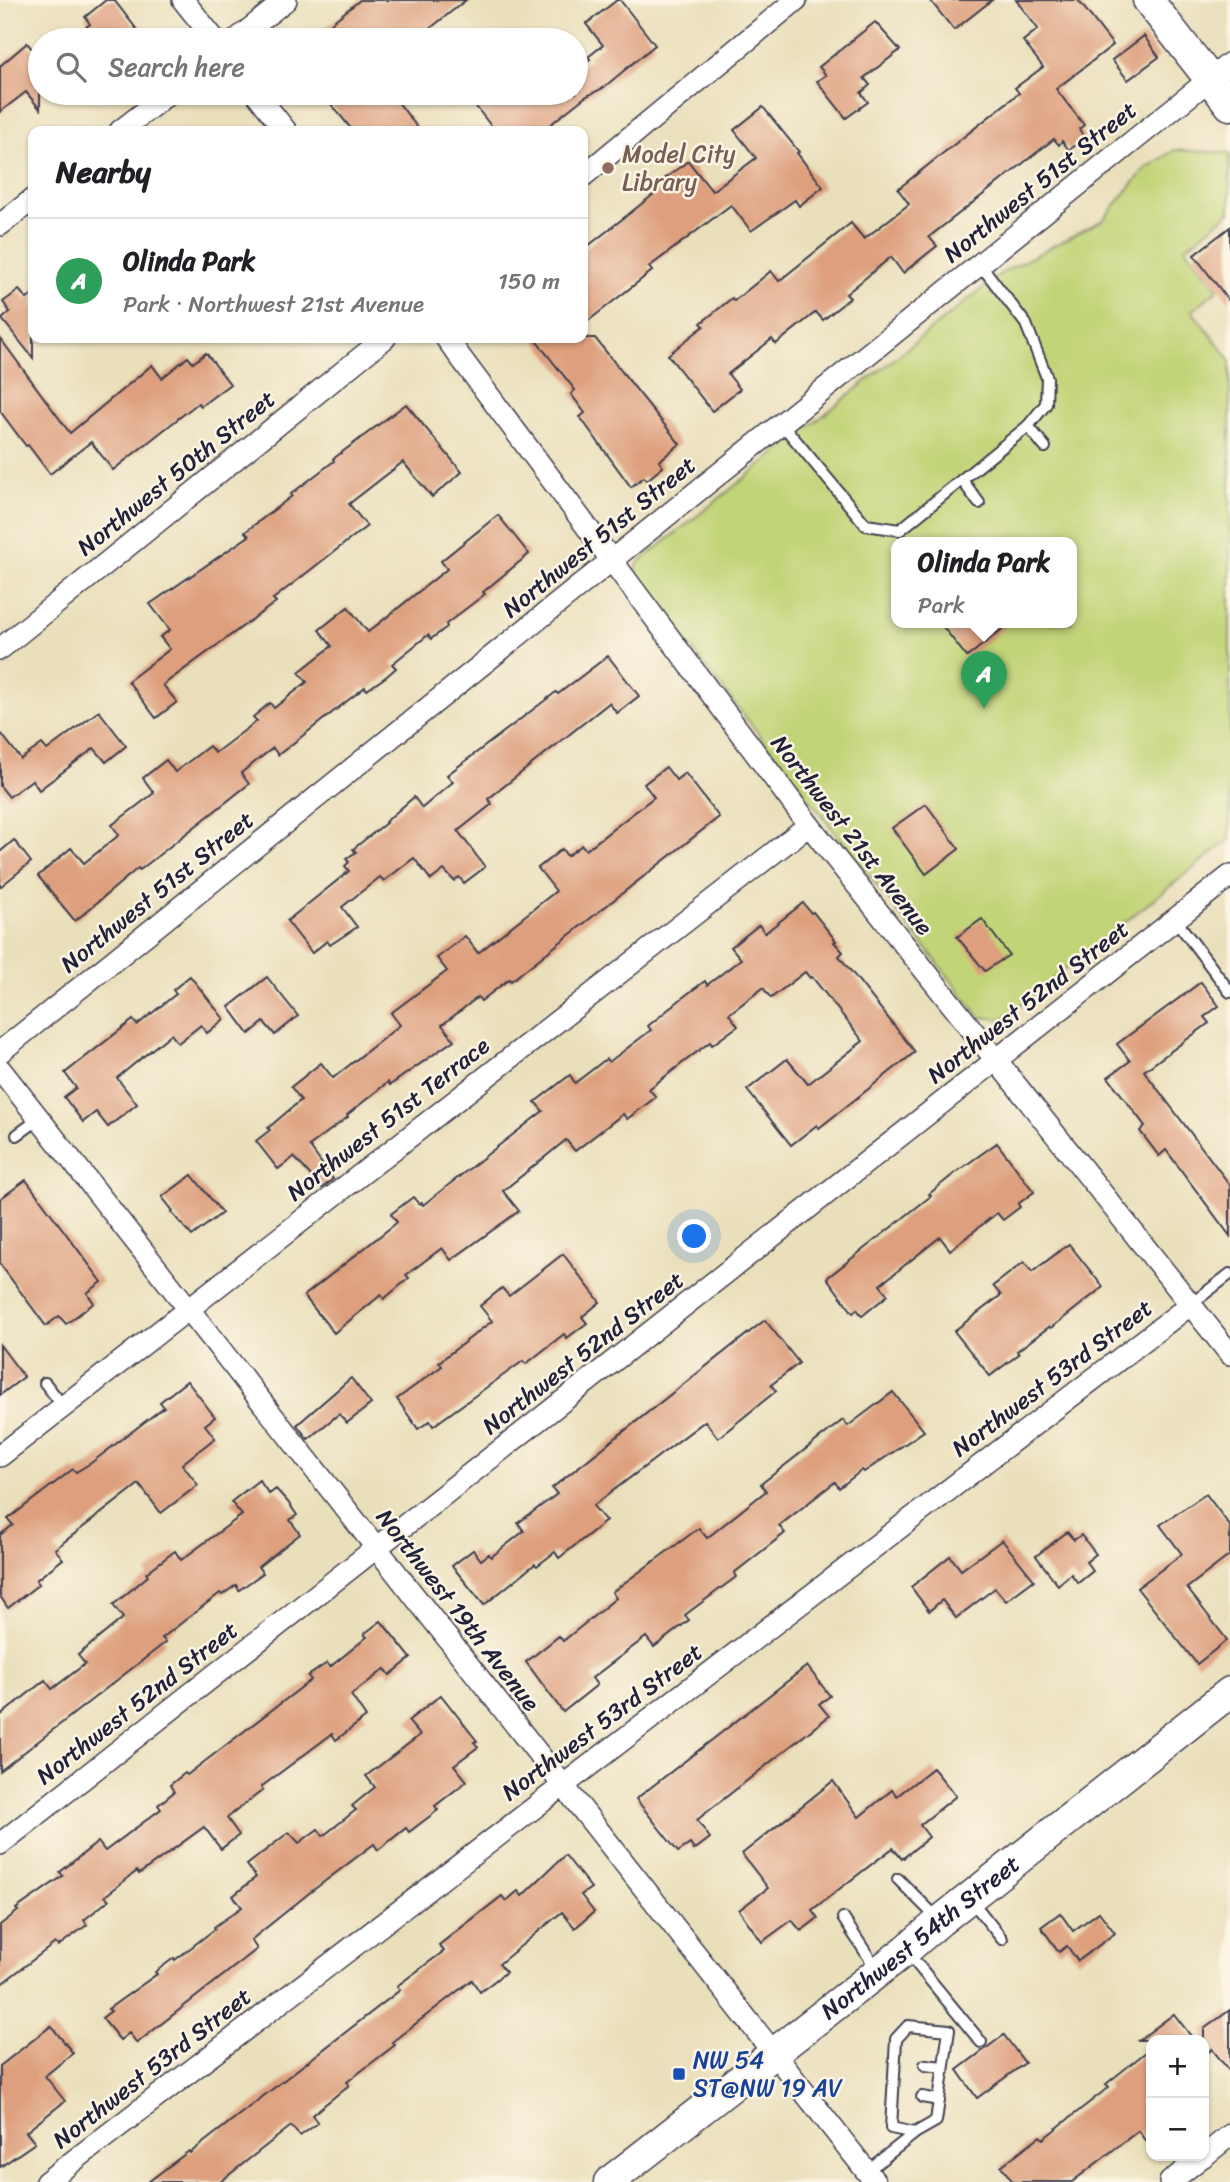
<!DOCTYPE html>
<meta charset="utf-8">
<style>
body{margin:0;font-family:Sriracha,sans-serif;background:#f6f6f6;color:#202124}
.controls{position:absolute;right:21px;bottom:21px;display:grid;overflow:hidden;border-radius:14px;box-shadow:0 2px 5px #0004}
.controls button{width:63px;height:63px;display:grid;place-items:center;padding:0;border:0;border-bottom:2px solid #e0e0e0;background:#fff;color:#202124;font:35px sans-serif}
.you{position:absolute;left:695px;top:1237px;width:24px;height:24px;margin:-18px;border:5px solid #fff;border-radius:50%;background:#1a73e8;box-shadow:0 0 0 10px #1a73e833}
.badge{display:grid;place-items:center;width:46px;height:46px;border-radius:50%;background:#1f6fb2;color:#fff;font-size:23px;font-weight:700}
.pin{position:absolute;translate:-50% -58px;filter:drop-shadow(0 2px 4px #0008)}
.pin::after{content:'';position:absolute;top:37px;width:24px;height:21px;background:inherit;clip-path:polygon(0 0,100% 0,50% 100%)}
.popup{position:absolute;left:891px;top:537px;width:186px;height:91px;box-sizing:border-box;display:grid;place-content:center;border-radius:14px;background:#fff;filter:drop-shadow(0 2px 5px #0005);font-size:23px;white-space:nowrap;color:#757577}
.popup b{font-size:26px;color:#202124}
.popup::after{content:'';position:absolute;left:50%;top:100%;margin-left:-14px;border:14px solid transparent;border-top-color:#fff}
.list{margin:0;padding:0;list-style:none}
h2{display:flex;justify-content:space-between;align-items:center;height:91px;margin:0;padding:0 28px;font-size:30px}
h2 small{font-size:23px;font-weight:400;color:#757577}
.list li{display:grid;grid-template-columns:46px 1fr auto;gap:21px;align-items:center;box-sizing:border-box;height:126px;padding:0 28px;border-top:2px solid #e0e0e0}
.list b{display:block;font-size:26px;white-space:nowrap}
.list p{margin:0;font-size:23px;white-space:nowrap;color:#757577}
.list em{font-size:23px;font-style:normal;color:#757577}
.icon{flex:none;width:38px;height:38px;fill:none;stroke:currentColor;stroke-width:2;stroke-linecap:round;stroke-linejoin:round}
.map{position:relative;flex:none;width:1230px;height:2182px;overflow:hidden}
.search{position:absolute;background:#fff;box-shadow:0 2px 5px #0004;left:28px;top:28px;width:560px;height:77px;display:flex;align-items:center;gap:18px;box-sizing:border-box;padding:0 24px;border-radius:38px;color:#757577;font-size:26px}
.panel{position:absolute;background:#fff;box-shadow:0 2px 5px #0004;left:28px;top:126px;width:560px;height:217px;border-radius:14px}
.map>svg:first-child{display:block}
</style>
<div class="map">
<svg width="1230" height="2182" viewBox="0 0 1230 2182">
<rect width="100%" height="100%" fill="#fcf5e5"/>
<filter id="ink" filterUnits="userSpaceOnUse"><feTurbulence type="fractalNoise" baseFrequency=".0143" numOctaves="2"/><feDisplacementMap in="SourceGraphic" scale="14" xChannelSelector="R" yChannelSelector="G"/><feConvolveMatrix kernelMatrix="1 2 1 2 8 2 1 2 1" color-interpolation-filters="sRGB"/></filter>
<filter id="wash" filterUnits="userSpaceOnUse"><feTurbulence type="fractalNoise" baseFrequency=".00686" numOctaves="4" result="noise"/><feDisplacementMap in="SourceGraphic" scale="28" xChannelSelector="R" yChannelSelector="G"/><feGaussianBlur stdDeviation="1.57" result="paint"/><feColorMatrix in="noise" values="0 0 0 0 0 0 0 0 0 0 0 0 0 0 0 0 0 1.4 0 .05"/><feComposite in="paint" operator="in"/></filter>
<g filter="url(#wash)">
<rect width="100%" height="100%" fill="#eadfbb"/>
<!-- park -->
<path fill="#c2d478" stroke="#727b5a" stroke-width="2" fill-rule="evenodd" d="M1175 150 1230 153V212L1185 248 1218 289 1192 311 1230 359V839L1002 1019 980 1017 637 579V564L1003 272 1103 220 1145 169ZM897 543H1072V623H897Z"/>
<g id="blocks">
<!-- building -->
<g fill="#dd9f7d">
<polygon points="106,0 114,0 145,40 70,40 90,24 85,17"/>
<polygon points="360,0 466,0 418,38 415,33 405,40 310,40"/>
<polygon points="617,0 620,0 655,45 603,88 585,97 542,131 495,131 474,104 489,93 576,93 576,71 590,59 588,57 603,45 586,24"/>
<polygon points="930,0 992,0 954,30"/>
<polygon points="1016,0 1078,0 1113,45 1056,89 1084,125 1079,129 1085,138 1069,150 1062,141 1059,145 1054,139 929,237 937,246 903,273 891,257 846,294 850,298 823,320 816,312 776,344 772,339 728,374 740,389 712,411 668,355 704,326 701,323 732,298 734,301 771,271 779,281 851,223 864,239 909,204 898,189 1019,93 1015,88 1043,67 1023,41 1038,29"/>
<polygon points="875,22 900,50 864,78 870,85 861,93 868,102 846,118 817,81 826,75 819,67"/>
<polygon points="1144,36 1159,57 1128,80 1112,60"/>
<polygon points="27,43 40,58 40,109 26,92 0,112 0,66"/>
<polygon points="322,93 391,93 420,131 353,131"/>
<polygon points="763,107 799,152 797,153 823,187 799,206 795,200 751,231 731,205 649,267 652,271 583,325 583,250 658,191 654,187 688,161 712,191 756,158 734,130"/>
<polygon points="1230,227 1230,302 1194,255"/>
<polygon points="19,290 27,299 33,294 33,358 2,319 10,312 3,302"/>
<polygon points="0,338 70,433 152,365 162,378 188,357 193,363 206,353 230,384 201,406 198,403 113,470 91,442 50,474 28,445 26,446 0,411"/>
<polygon points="534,338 595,338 680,444 659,461 663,467 647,480 644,477 631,487 580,417 585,413 571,394 575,390"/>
<polygon points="406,404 462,472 432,497 403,462 349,504 367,526 273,599 276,602 163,685 177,702 156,718 128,681 170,649 160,637 170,630 150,604 249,536 245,532 292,496 291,494 334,461 333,459"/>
<polygon points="498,515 529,554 483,592 485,594 446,624 447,627 431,639 428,635 392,664 396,668 387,676 367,690 365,687 278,755 273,748 241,773 249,784 140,870 138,868 75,921 38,876 71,848 84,863 119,835 112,825 154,793 143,778 166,760 175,772 209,746 215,753 257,721 253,717 270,703 274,708 307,682 299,672 332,646 319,630 348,607 368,632 447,569 441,561"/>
<polygon points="940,623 1010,623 967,657"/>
<polygon points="608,656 639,696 617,713 609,703 488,799 492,804 458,831 485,867 464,883 459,877 454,881 444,870 431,880 414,858 384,881 380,877 342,907 357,927 330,945 327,941 312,953 287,921 349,871 345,866 349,862 346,859 356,852 353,849 386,823 385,822 414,797 422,808 453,782 447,775 556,692 558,694"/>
<polygon points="99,711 126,746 106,762 94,748 39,790 32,780 9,797 0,786 0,732 21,759 42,744 47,750"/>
<polygon points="666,767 676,780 685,773 719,817 511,981 509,979 481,1001 478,997 442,1025 454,1040 390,1085 388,1082 347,1115 348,1117 309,1146 333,1179 326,1185 322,1188 294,1157 278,1169 256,1141 270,1130 268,1128 301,1100 291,1087 321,1063 333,1078 400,1025 391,1013 447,971 437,958 465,936 478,953 556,891 538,868 562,849 567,856 582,845 586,850 654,797 644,784"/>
<polygon points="926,804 959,849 926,874 892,828"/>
<polygon points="14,840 31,862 0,887 0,852"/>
<polygon points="803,903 811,913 813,912 836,941 834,942 843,952 839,956 915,1052 819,1128 817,1125 791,1145 747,1090 787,1059 808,1084 863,1041 812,977 810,978 805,972 771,998 763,988 729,1014 738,1026 712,1045 710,1042 649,1089 656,1097 627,1119 623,1114 575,1151 566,1140 503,1191 519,1211 451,1260 442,1248 406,1275 409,1278 384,1299 381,1295 334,1333 304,1296 395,1224 397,1222 391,1214 413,1197 419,1204 422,1203 423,1205 543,1111 535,1102 570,1075 575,1083 606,1059 609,1062 651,1030 648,1026 686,995 705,981 707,985 741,959 731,947 759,925 765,933"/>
<polygon points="982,919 1009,955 985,971 957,937"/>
<polygon points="190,976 224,1019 207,1033 201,1025 178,1043 171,1034 117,1078 137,1104 108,1127 96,1112 83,1122 64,1097 76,1088 65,1073 133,1020 137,1025 176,994 173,990"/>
<polygon points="267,977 298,1016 275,1035 264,1022 249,1034 229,1007"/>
<polygon points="1201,982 1219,1006 1204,1017 1209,1023 1144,1071 1230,1185 1230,1236 1166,1150 1159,1156 1140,1131 1145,1126 1108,1077 1130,1061 1117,1044"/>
<polygon points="997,1143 1034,1192 1018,1204 1020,1207 1003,1220 997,1213 950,1250 940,1237 880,1285 888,1295 862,1316 857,1309 853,1313 827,1278 931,1196 929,1194 955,1173"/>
<polygon points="192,1175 222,1213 192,1236 171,1212 173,1211 162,1197"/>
<polygon points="26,1180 102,1282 87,1293 94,1303 66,1324 59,1316 46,1326 0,1264 0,1199"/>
<polygon points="1069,1244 1103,1287 1051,1328 1049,1327 1017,1351 1019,1354 990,1376 954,1331 1001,1295 993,1286 1024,1262 1032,1272"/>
<polygon points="563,1254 600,1302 582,1317 587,1323 567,1338 564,1334 526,1364 523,1361 433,1426 430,1421 418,1429 397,1399 442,1366 439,1362 492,1321 480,1306 502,1288 509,1296"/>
<polygon points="765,1320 799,1363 771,1385 776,1391 718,1438 705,1421 593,1506 606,1521 559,1558 555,1552 537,1566 535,1564 484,1605 452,1566 473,1550 481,1560 489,1554 491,1557 524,1531 518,1523 557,1494 552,1488"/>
<polygon points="0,1345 24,1377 0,1395"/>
<polygon points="351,1378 371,1404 347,1423 339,1414 308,1439 297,1425"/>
<polygon points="187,1381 215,1417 205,1425 215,1438 182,1464 198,1485 161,1513 139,1484 55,1549 63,1559 36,1580 39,1584 8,1608 0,1596 0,1535 13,1525 8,1519 73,1469 76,1472 91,1463 164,1407 160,1402"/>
<polygon points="893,1392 924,1431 864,1472 862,1470 839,1488 835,1482 779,1526 785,1533 734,1573 736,1577 685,1615 689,1620 654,1647 646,1637 592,1678 597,1685 563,1712 526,1662 559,1636 563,1641 583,1625 616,1598 612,1592 699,1528 707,1538 766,1491 761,1484 843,1420 848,1426"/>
<polygon points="259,1480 269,1494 276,1489 287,1501 297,1515 290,1520 300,1534 258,1567 263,1573 239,1590 236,1585 222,1595 220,1593 162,1638 166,1642 0,1771 0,1716 45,1680 52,1689 85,1664 78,1655 123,1618 113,1605 148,1576 146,1573 175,1551 181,1560 242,1515 231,1502"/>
<polygon points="1206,1494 1230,1526 1230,1555 1187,1588 1227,1640 1197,1664 1137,1588 1182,1554 1160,1525"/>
<polygon points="1067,1532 1074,1540 1081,1535 1096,1554 1086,1562 1093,1571 1078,1583 1071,1574 1058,1585 1036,1556"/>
<polygon points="1002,1540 1034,1580 1006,1601 995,1588 956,1618 942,1600 929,1611 911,1587 950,1556 961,1570"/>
<polygon points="381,1621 411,1658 390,1675 385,1669 351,1695 366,1717 336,1740 332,1734 261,1787 263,1790 227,1818 239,1835 221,1849 204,1827 139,1874 137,1871 105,1896 109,1900 84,1920 87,1925 58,1946 55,1943 0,1985 0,1925 18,1911 16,1909 63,1876 60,1872 98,1842 105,1851 161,1809 158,1805 174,1792 170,1785 185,1773 187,1775 311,1680 308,1676 327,1663 330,1667 367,1637 364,1634"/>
<polygon points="807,1666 830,1696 819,1704 829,1716 697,1820 710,1838 694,1850 690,1844 678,1852 636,1799"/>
<polygon points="441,1695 477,1741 474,1742 478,1747 454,1765 467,1781 435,1806 438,1810 409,1832 406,1828 378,1850 374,1844 308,1894 251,1940 257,1949 137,2043 129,2033 120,2040 102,2018 111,2011 108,2009 157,1974 155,1972 174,1958 175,1960 215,1929 214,1927 242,1907 233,1896 256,1877 247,1865 289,1832 299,1843 318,1829 323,1836 356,1810 352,1806 375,1787 366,1776 420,1735 408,1721"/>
<polygon points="933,1768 956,1796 920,1825 929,1837 902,1859 893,1848 812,1910 818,1918 801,1931 792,1920 762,1942 739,1910 768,1888 742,1854 833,1781 859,1817 892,1790 897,1796"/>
<polygon points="565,1855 591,1888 581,1895 594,1912 575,1928 562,1912 499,1964 506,1972 480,1992 472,1980 392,2042 395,2045 347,2082 349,2085 312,2115 318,2123 300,2136 291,2126 220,2182 148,2182 189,2151 190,2153 400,1990 397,1986 444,1951 439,1945 502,1896 506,1901 518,1891 522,1896"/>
<polygon points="1099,1912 1115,1933 1078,1961 1067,1946 1059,1952 1041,1927 1060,1913 1073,1931"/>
<polygon points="1230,2010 1230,2072 1212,2049 1204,2056 1204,2029"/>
<polygon points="1174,2014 1194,2040 1139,2040"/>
<polygon points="51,2026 73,2053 45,2076 65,2101 26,2132 35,2143 0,2167 0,2066"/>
<polygon points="1004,2035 1025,2063 977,2098 957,2070"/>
<polygon points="1151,2048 1151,2148 1138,2131 1072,2182 1013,2182 1001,2166 1040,2136 1043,2139 1109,2087 1106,2084"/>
</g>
</g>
</g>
<g filter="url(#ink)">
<use href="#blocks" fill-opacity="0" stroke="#403e4e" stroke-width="2"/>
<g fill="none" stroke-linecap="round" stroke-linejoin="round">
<!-- lane casing -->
<g stroke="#403e4e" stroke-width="14">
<g id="lane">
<polyline points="782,424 866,525 900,530 1028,426 1046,404 1047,378 1026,324 980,264"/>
<polyline points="1028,426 1045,447"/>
<polyline points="962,480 979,503"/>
<polyline points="1175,919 1230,992"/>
<polyline points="17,1135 39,1119"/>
<polyline points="1190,1305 1230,1274"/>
<polyline points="45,1383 63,1406"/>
<polyline points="898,1879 938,1919"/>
<polyline points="971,1900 1002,1939"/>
<polyline points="843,1918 878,1971"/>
<polyline points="908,1953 981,2042"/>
<polyline points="925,2065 943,2067"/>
<polyline points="922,2097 939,2100"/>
<polyline points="867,2171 915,2133 936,2121 949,2030 908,2026 896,2039 891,2128 915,2133"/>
</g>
</g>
<!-- street casing -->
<g stroke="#403e4e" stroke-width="24">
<g id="street">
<polyline points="183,0 215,40"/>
<polyline points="236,40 286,0"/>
<polyline points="256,93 286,131"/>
<polyline points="120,131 169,93"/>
<polyline points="583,176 796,0"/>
<polyline points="0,225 33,199"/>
<polyline points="446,338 809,825 1230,1354"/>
<polyline points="0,649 385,338"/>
<polyline points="0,1052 1230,63"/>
<polyline points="0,1069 875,2182"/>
<polyline points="0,1456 809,825"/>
<polyline points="0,1844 1230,876"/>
<polyline points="1204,2156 1230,2135"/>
<polyline points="46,2182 1190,1305"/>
<polyline points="1170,2182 1203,2156"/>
</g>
</g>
<!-- secondary casing -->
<g stroke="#403e4e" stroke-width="33">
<g id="secondary">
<polyline points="1148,0 1230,105"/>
<path id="s1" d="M609 2182 906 1950 940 1921 1230 1692"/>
</g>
</g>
<!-- lane -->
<use href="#lane" stroke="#fff" stroke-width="10"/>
<!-- street -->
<use href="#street" stroke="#fff" stroke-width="21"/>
<!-- secondary -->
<use href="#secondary" stroke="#fff" stroke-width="30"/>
</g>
</g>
<!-- markers -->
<circle fill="#8d6e63" stroke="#fcf5e5" stroke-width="2.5" cx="608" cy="168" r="7"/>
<rect fill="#1a4fb4" stroke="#fcf5e5" stroke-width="2.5" x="672" y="2067" width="14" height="14" rx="3.5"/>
<g text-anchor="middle" stroke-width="5" stroke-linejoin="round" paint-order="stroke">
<!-- education labels -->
<g font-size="24" fill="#785e54" stroke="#fcf5e5" text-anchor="start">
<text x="622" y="162">Model City<tspan x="622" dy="28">Library</tspan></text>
</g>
<!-- street labels -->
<g font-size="24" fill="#22223b" stroke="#fcf5e5">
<text transform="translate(1040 182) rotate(-39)" y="8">Northwest 51st Street</text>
<text transform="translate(176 473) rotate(-39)" y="8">Northwest 50th Street</text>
<text transform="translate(599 537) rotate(-39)" y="8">Northwest 51st Street</text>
<text transform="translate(852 835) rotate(52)" y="8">Northwest 21st Avenue</text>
<text transform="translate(157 892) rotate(-39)" y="8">Northwest 51st Street</text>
<text transform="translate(1028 1002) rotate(-38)" y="8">Northwest 52nd Street</text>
<text transform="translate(388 1119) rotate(-38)" y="8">Northwest 51st Terrace</text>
<text transform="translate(583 1353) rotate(-38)" y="8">Northwest 52nd Street</text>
<text transform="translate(1052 1378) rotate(-37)" y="8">Northwest 53rd Street</text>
<text transform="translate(458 1610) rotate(52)" y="8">Northwest 19th Avenue</text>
<text transform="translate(137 1703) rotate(-38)" y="8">Northwest 52nd Street</text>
<text transform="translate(602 1722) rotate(-37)" y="8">Northwest 53rd Street</text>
<text dy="8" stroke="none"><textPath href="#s1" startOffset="396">Northwest 54th Street</textPath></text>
<text transform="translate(152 2068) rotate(-38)" y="8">Northwest 53rd Street</text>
</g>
<!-- transit labels -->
<g font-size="24" fill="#164399" stroke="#fcf5e5" text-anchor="start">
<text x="693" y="2068">NW 54<tspan x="693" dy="28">ST@NW 19 AV</tspan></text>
</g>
</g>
</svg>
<div class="controls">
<button>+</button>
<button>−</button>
</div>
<div class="you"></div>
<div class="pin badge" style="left:984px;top:709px;background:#2e9e5b">A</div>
<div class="popup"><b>Olinda Park</b>Park</div>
<div class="search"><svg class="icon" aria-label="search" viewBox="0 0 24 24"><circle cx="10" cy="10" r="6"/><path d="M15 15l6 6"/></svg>Search here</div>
<section class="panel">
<h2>Nearby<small></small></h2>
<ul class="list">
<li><span class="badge" style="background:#2e9e5b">A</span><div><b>Olinda Park</b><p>Park · Northwest 21st Avenue</p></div><em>150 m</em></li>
</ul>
</section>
</div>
